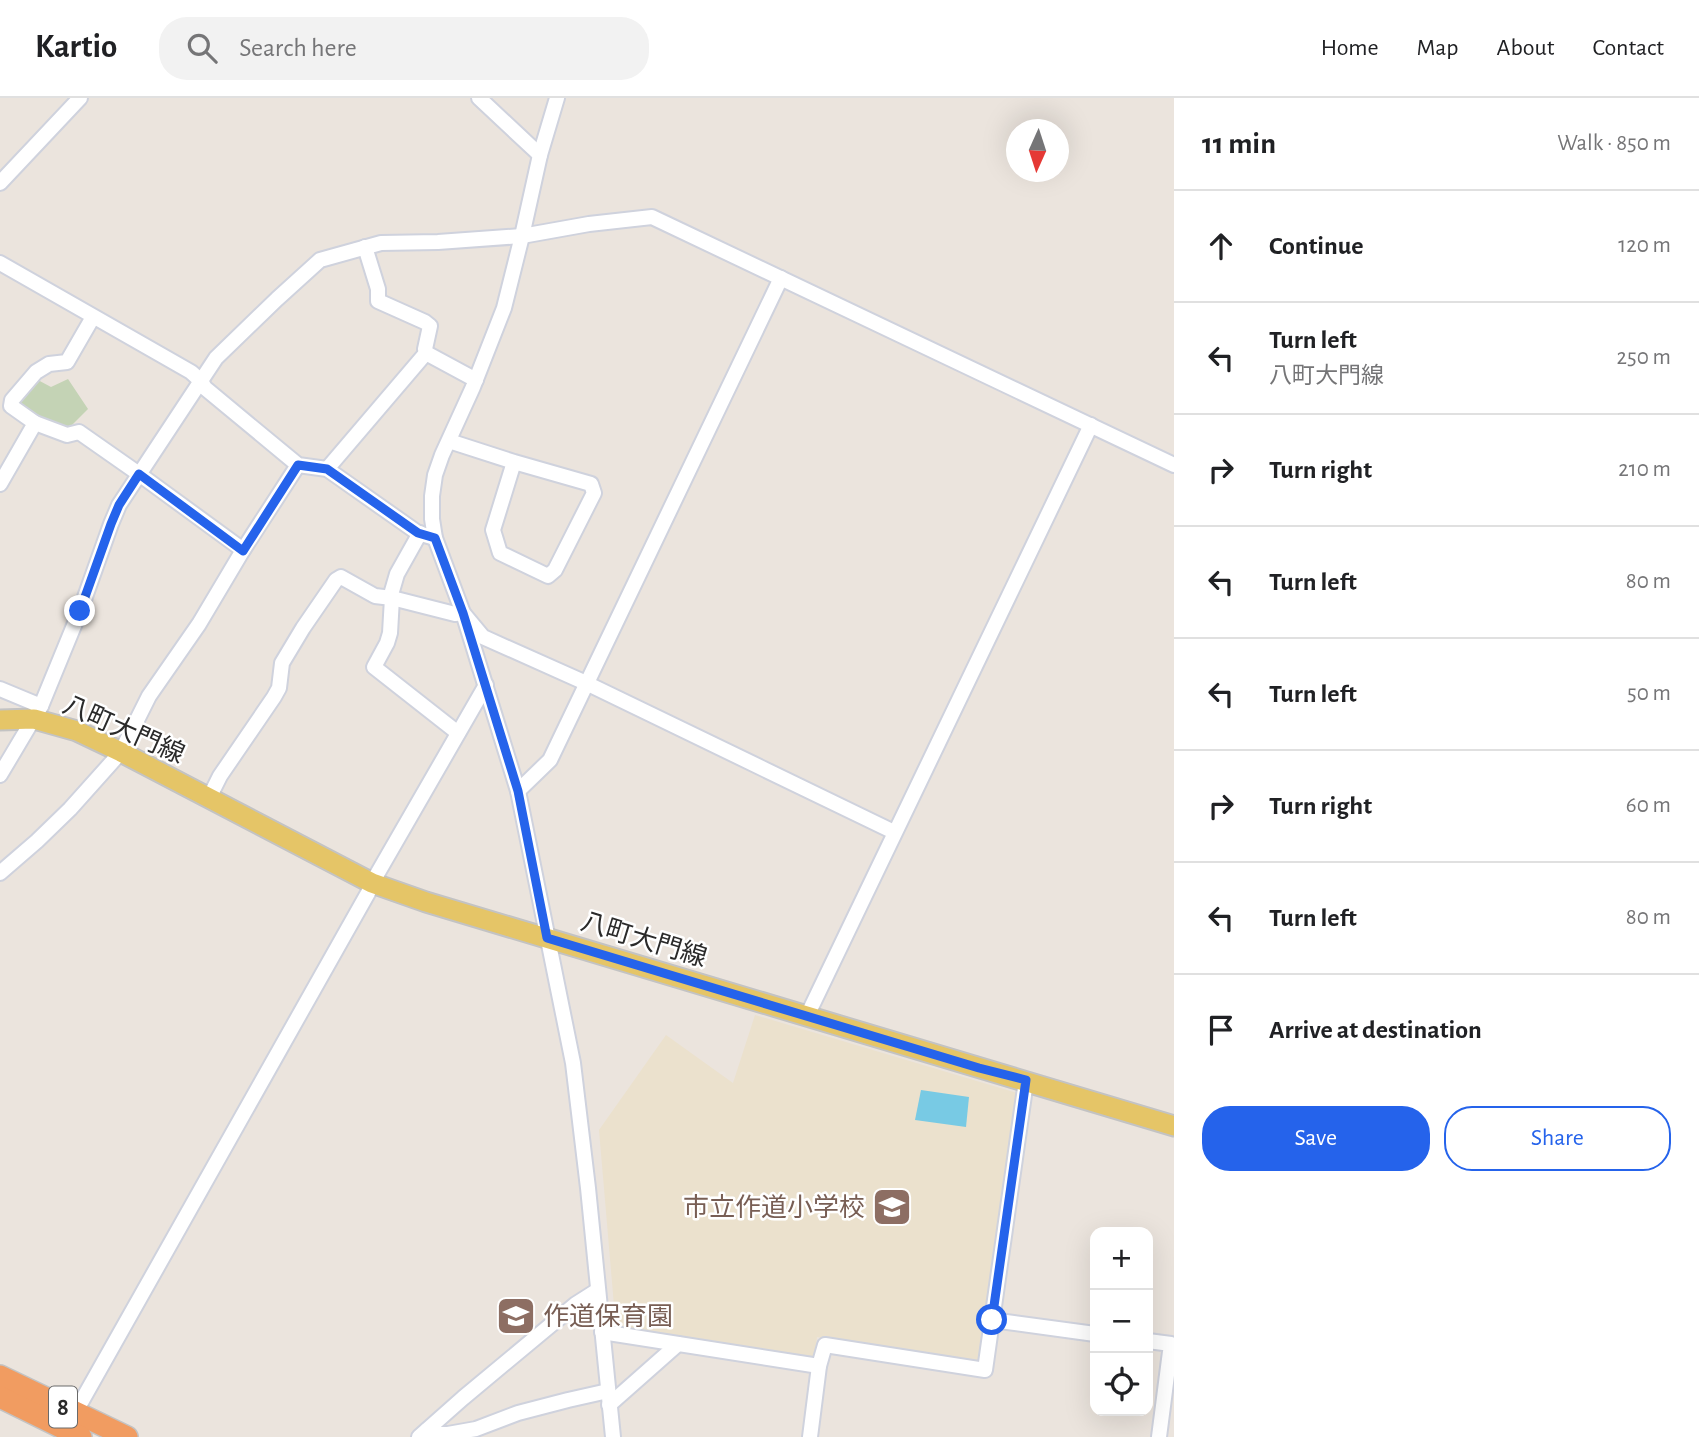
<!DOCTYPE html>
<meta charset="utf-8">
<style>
body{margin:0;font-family:"Alegreya Sans","Noto Sans JP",sans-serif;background:#f2f2f2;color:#202124}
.controls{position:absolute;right:21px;bottom:21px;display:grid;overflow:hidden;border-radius:14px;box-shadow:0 7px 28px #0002}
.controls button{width:63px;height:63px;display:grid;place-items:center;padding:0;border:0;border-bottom:2px solid #e0e0e0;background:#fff;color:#202124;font:35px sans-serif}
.compass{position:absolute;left:1006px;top:21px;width:63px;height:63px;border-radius:50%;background:#fff;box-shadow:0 7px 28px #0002;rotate:183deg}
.stop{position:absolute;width:21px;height:21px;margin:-16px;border:5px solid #2563eb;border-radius:50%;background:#fff}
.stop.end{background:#2563eb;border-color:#fff;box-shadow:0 2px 7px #0008}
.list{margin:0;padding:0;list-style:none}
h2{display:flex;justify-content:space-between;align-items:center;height:91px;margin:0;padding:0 28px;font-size:30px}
h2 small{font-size:23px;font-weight:400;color:#757577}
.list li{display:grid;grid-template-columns:46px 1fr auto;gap:21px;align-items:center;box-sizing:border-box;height:112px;padding:0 28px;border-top:2px solid #e0e0e0}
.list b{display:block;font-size:26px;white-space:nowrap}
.list p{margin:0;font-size:23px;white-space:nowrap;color:#757577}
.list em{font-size:23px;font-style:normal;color:#757577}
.actions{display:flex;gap:14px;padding:21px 28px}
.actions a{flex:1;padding:16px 0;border:2px solid #2563eb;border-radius:28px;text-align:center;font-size:24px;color:#2563eb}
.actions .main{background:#2563eb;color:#fff}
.icon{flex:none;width:38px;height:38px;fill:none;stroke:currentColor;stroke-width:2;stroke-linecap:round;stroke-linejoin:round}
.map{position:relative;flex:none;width:1174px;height:1339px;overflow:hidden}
header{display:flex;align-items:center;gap:42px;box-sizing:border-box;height:98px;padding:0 35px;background:#fff;border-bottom:2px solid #e0e0e0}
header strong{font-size:33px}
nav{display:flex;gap:38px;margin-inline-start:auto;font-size:24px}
.search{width:490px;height:63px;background:#f2f2f2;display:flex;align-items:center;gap:18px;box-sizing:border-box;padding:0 24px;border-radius:28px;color:#757577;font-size:26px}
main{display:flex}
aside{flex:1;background:#fff}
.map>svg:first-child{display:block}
</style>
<header>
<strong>Kartio</strong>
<div class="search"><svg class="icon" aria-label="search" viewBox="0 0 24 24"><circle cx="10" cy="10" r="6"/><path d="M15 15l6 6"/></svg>Search here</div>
<nav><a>Home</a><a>Map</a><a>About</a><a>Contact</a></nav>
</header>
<main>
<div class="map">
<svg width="1174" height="1339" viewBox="0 0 1174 1339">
<rect width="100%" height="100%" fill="#ebe4dd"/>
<!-- education -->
<polygon fill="#ebe1cd" points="755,917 1017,995 979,1266 817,1239 814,1259 616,1231 599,1032 666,937 733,985"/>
<!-- cemetery -->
<polygon fill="#c4d3b5" points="36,281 51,289 68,281 88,311 67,332 44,322 16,304"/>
<!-- water -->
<polygon fill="#78cae4" points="921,992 969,999 966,1029 915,1022"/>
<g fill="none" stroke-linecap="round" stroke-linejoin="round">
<!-- minor casing -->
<g stroke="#cfd2dd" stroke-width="18">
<g id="minor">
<polyline points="479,0 540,57"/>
<polyline points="557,0 540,57 522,138 504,210 473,289 442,357 435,377 432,398 432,421 435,440 463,515 518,693 573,965 588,1090 613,1339"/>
<polyline points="0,85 80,0"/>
<polyline points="365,149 378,191 378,203 425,224 430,228 425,251 426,255"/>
<polyline points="0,165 191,274 201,283 205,290 298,367 327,371 418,435 435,440"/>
<polyline points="35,325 67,337 79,334 139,376 243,452"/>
<polyline points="449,343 514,364 493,432 500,455 548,478 555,472 594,395 591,386 514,364"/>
<polyline points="327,371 426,255 476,282"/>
<polyline points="0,386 35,325 11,308 12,302 36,274 49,266 67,264 93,219"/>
<polyline points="390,500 397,476 420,435"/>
<polyline points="392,500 390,535 387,545 374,569 458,635"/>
<polyline points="0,591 41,608 0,677"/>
<polyline points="41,608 80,513 111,426 119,407 216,260 277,201 320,162 381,145 438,144 522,138 589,126 652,119 1174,367"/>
<polyline points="518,693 550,662 781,180"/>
<polyline points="209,700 220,678 274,599 279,590 282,565 303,530 336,482 341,479 375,498 392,500 455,516 463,515 483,539 586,585 894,734"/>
<polyline points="0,775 37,743 70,711 121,654 149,598 199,526 243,452 298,367"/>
<polyline points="807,918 1091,327"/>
<polyline points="992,1222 1095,1236"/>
<polyline points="602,1234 819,1268"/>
<polyline points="1148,1243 1171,1246 1159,1339"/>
<polyline points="609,1307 678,1246"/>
<polyline points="75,1315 368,795 372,785 486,587"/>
<polyline points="427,1332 431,1336 448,1336 476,1331 518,1315 568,1302 608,1293"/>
<polyline points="419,1339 463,1300 576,1206 598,1192"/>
<polyline points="810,1339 819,1268 825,1247 985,1272 1026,983"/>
</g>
</g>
<!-- major casing -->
<g stroke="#c3c3c3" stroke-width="23">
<polyline id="major" points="0,622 34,621 77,633 121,654 372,785 426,804 1174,1028"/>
</g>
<!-- highway casing -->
<g stroke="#c3c3c3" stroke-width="24">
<g id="highway">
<polyline points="0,1278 127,1339"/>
<polyline points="0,1299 81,1339"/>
</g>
</g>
<!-- minor -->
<use href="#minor" stroke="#fff" stroke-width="14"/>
<!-- major -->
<use href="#major" stroke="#e5c567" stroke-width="19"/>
<!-- highway -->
<use href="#highway" stroke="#f19c61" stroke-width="21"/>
</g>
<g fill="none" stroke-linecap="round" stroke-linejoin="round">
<!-- route -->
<polyline stroke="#2563eb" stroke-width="9" points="80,513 111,426 119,407 139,376 243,453 298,367 327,371 418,435 435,440 463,515 518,693 547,840 979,970 1026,982 992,1222"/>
</g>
<!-- icons -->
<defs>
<g id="school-square" transform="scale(2.0125)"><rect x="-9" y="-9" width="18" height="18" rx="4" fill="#8d6e63" stroke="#fff"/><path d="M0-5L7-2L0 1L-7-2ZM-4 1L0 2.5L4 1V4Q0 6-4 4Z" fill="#fff"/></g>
</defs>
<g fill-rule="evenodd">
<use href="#school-square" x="892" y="1109"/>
<use href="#school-square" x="516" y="1218"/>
</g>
<g text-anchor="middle" stroke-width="5" stroke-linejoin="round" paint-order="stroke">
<!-- shield labels -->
<rect fill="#fff" stroke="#6a6a6a" stroke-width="2" x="49" y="1288.5" width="28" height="41" rx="5"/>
<g font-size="24" font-weight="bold" fill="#2a2a2a">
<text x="63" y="1317">8</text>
</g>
<!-- street labels -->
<g font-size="26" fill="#2a2a2a" stroke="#fff">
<text transform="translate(124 631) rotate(24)" y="9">八町大門線</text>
<text transform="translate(644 841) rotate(17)" y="9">八町大門線</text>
</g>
<!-- education labels -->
<g font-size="26" fill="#785e54" stroke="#fff" text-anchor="end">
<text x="865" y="1118">市立作道小学校</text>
<text x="543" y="1227" text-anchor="start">作道保育園</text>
</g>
</g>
</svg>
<div class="controls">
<button>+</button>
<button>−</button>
<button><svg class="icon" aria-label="locate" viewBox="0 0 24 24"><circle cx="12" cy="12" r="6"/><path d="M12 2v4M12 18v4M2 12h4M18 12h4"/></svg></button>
</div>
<svg class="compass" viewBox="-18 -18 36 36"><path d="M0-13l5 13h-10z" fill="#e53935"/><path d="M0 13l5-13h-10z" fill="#757577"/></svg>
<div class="stop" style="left:992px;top:1222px"></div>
<div class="stop end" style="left:80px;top:513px"></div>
</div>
<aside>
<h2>11 min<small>Walk · 850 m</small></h2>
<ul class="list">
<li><svg class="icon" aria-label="ahead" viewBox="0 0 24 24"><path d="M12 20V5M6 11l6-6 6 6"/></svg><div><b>Continue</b></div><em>120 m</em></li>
<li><svg class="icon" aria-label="left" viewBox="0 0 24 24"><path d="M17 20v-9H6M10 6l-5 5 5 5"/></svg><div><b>Turn left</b><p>八町大門線</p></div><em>250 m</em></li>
<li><svg class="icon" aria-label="right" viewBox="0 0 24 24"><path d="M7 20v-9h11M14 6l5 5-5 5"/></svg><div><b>Turn right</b></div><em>210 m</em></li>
<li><svg class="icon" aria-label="left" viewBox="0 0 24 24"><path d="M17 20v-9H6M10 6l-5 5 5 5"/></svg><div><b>Turn left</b></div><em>80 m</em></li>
<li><svg class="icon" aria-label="left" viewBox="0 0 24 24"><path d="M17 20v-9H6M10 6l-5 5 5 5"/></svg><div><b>Turn left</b></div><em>50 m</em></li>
<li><svg class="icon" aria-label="right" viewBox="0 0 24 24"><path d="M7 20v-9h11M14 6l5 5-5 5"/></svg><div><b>Turn right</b></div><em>60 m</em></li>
<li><svg class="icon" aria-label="left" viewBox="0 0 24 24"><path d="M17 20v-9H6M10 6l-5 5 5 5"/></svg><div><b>Turn left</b></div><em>80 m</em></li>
<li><svg class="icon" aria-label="arrive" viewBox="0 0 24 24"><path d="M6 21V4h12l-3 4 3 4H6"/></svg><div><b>Arrive at destination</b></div></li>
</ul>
<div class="actions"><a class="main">Save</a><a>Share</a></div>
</aside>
</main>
